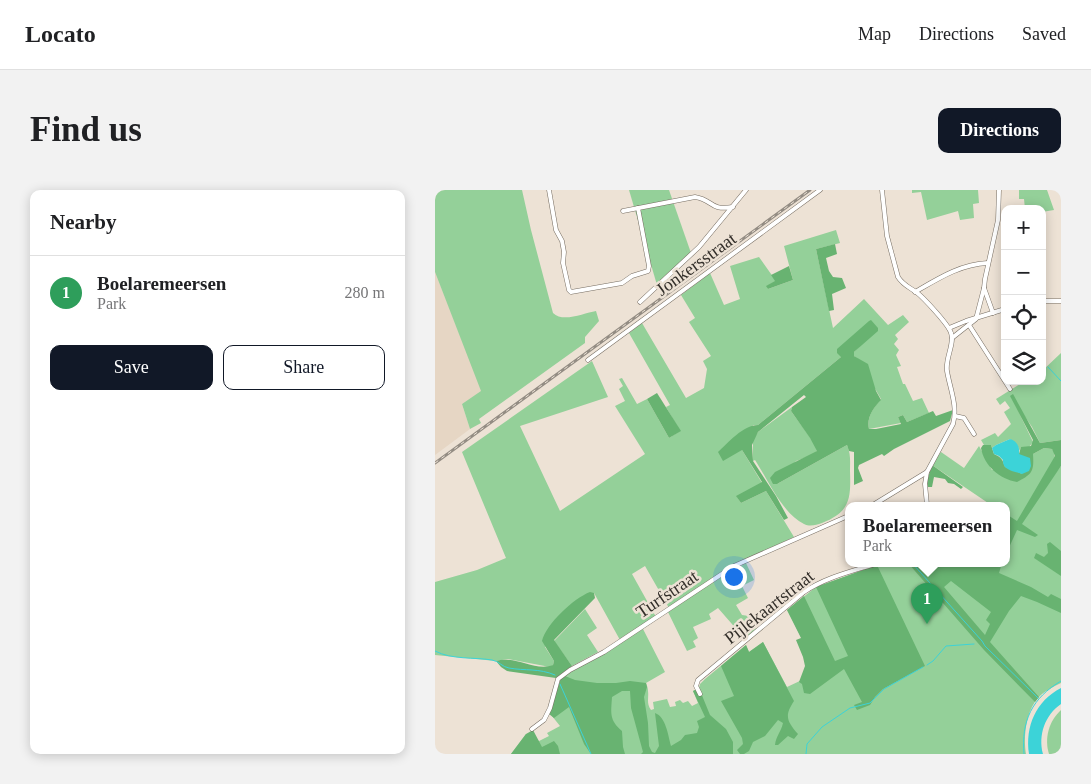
<!DOCTYPE html>
<meta charset="utf-8">
<style>
body{margin:0;font-family:Georgia,serif;background:#f2f2f2;color:#202124}
.controls{position:absolute;right:15px;top:15px;display:grid;overflow:hidden;border-radius:10px;box-shadow:0 2px 12px #0003}
.controls button{width:45px;height:45px;display:grid;place-items:center;padding:0;border:0;border-bottom:1px solid #e0e0e0;background:#fff;color:#202124;font:25px sans-serif}
.you{position:absolute;left:298px;top:386px;width:18px;height:18px;margin:-12px;border:4px solid #fff;border-radius:50%;background:#1a73e8;box-shadow:0 0 0 8px #1a73e833}
.badge{display:grid;place-items:center;width:32px;height:32px;border-radius:50%;background:#111827;color:#fff;font-size:16px;font-weight:700}
.pin{position:absolute;translate:-50% -41px;filter:drop-shadow(0 1px 2px #0008)}
.pin::after{content:'';position:absolute;top:26px;width:18px;height:15px;background:inherit;clip-path:polygon(0 0,100% 0,50% 100%)}
.popup{position:absolute;left:410px;top:312px;width:165px;height:65px;box-sizing:border-box;display:grid;place-content:center;border-radius:10px;background:#fff;filter:drop-shadow(0 1px 4px #0005);font-size:16px;white-space:nowrap;color:#757577}
.popup b{font-size:19px;color:#202124}
.popup::after{content:'';position:absolute;left:50%;top:100%;margin-left:-10px;border:10px solid transparent;border-top-color:#fff}
.list{margin:0;padding:0;list-style:none}
h2{display:flex;justify-content:space-between;align-items:center;height:65px;margin:0;padding:0 20px;font-size:21px}
h2 small{font-size:16px;font-weight:400;color:#757577}
.list li{display:grid;grid-template-columns:32px 1fr auto;gap:15px;align-items:center;box-sizing:border-box;height:75px;padding:0 20px;border-top:1px solid #e0e0e0}
.list b{display:block;font-size:19px;white-space:nowrap}
.list p{margin:0;font-size:16px;white-space:nowrap;color:#757577}
.list em{font-size:16px;font-style:normal;color:#757577}
.actions{display:flex;gap:10px;padding:15px 20px}
.actions a{flex:1;padding:11px 0;border:1px solid #111827;border-radius:10px;text-align:center;font-size:18px;color:#111827}
.actions .main{background:#111827;color:#fff}
.icon{flex:none;width:28px;height:28px;fill:none;stroke:currentColor;stroke-width:2;stroke-linecap:round;stroke-linejoin:round}
.map{position:relative;flex:none;width:626px;height:564px;overflow:hidden;border-radius:10px}
header{display:flex;align-items:center;gap:30px;box-sizing:border-box;height:70px;padding:0 25px;background:#fff;border-bottom:1px solid #e0e0e0}
header strong{font-size:24px}
nav{display:flex;gap:28px;margin-inline-start:auto;font-size:18px}
.intro{display:flex;align-items:center;justify-content:space-between;box-sizing:border-box;height:120px;padding:0 30px}
h1{margin:0;font-size:35px}
.button{padding:12px 22px;border-radius:10px;background:#111827;color:#fff;font-size:18px;font-weight:700}
main{display:flex;gap:30px;padding:0 30px}
aside{flex:1;background:#fff;border-radius:10px;box-shadow:0 2px 12px #0003}
.map>svg:first-child{display:block}
</style>
<header>
<strong>Locato</strong>
<nav><a>Map</a><a>Directions</a><a>Saved</a></nav>
</header>
<div class="intro"><h1>Find us</h1><a class="button">Directions</a></div>
<main>
<aside>
<h2>Nearby<small></small></h2>
<ul class="list">
<li><span class="badge" style="background:#2e9e5b">1</span><div><b>Boelaremeersen</b><p>Park</p></div><em>280 m</em></li>
</ul>
<div class="actions"><a class="main">Save</a><a>Share</a></div>
</aside>
<div class="map">
<svg width="626" height="564" viewBox="0 0 626 564">
<rect width="100%" height="100%" fill="#ede2d5"/>
<!-- built -->
<polygon fill="#e6d6c4" points="0,82 47,201 27,214 35,239 0,265"/>
<!-- green -->
<g fill="#94d099">
<path d="M0 0H87L96 40 118 123C128 133 149 123 161 121L164 131 150 147V153L44 229 46 233 35 239 27 214 46 201 0 82Z"/>
<polygon points="194,0 234,0 256,63 222,95"/>
<polygon points="477,0 543,0 544,13 538,14 539,28 525,30 523,21 492,30 486,2 477,3"/>
<polygon points="584,0 612,0 619,20 607,22 607,19 590,19 589,9 584,9"/>
<path d="M401 40 405 53 381 59 398 138 429 109 453 135 468 125 474 132 460 145 463 149 459 154 464 160 461 165 466 176 462 177 468 194H470L478 211 487 208 494 223 472 232 468 225 463 227 466 233 434 239C431 228 439 217 446 209L423 169 419 166V162L425 156 406 167 323 235H318L307 260 327 293 302 307 306 313 331 301 359 347 297 376 234 418 210 376 197 384 221 427 185 450 159 403 110 457 119 471 118 475 115 477 73 469 61 471 0 465V392L42 380 71 368 27 262 157 171 173 207 85 236 125 321 210 264 180 216 190 211 184 199 188 196 184 189 187 188 202 214 212 209 234 248 245 241 231 217 235 215 194 143 207 133 251 208 269 198 272 179 268 171 276 166 254 132 260 128 246 105 275 83 289 115 305 109 295 76 324 67 341 91 332 96 333 99 358 90 349 56Z"/>
<polygon points="626,163 626,250 605,253 597,237 576,206 598,252 594,257 586,257 585,261 582,255 575,249 561,255 557,258 556,255 549,255 546,250 560,243 563,247 576,234 569,222 575,218 570,211 565,215 561,209 590,191 607,191 607,181"/>
<path d="M357 217 356 221C360 227 382 255 382 260 382 262 381 263 380 264L361 271 342 294 412 255C416 264 415 272 415 281 416 309 415 322 387 333 381 335 375 337 369 334 347 323 333 290 320 270L318 271V250L323 242Z"/>
<path d="M544 256 557 280 598 269V264L609 258 617 259 619 262 622 281 626 276V493C618 497 609 501 603 508 591 521 588 547 591 564H76L91 544 104 551 114 546 112 543 125 536 117 526 126 488 208 439 230 482 211 493C212 496 213 498 213 501 214 508 211 513 216 520L219 519 218 512 232 509 235 517 241 516 240 512 245 510 248 513 253 511 257 516 263 513 258 501 264 498 265 494 270 489 311 455 314 462 328 452 352 497 384 482 352 420 381 397 448 373H571V315H556L497 275 506 262 529 278Z"/>
<polygon points="311,373 319,390 307,396 313,408 301,415 307,425 314,426 321,439 310,449 283,418 274,424 276,429 258,437 263,448 258,451 261,457 252,461 233,422 261,402"/>
<polygon points="150,419 162,438 152,445 163,462 137,476 119,451"/>
<path d="M626 520V564H614C609 548 614 531 626 520Z"/>
</g>
<!-- forest -->
<g fill="#68b371" fill-rule="evenodd">
<polygon points="400,54 402,64 391,68 394,81 398,87 407,88 411,98 397,104 399,120 394,121 381,59"/>
<polygon points="354,76 358,90 333,99 331,96 340,91 336,85"/>
<path d="M436 130 443 138V141L419 162V166L433 174 441 201 446 210C439 217 431 228 434 239H441L466 234 463 227 468 225 472 232 498 221 501 226 518 220 515 231 459 259 449 266 447 264 424 275 423 278 428 291 419 295V262L414 261 412 255 342 294H338L335 288 340 282 382 261 375 248 356 221 357 217 371 207 369 205 323 242 317 255 318 271 341 306 353 328 349 330 331 301 306 313 301 306 327 292 307 260 288 271 283 262C293 253 308 235 323 235L406 167 402 163V159L434 131Z"/>
<polygon points="222,203 246,241 234,248 212,209"/>
<path d="M578 204 605 253 626 250V276L587 334 603 345 600 347 582 340 571 364V324L582 331 620 266 617 259 609 258 598 264C599 281 598 284 582 292 565 289 549 276 546 258L548 255H556L559 264C566 267 568 270 570 277L587 284 584 264 586 257 596 256 598 250 575 206Z"/>
<polygon points="497,275 528,297 526,299 519,294 513,293 510,289 499,287 497,297 493,297 492,291"/>
<polygon points="615,352 626,361 626,386 599,368 601,363 609,367 613,363 612,354"/>
<path d="M473 373H567L564 383 596 397 613 407 616 404 626 409V423L602 412 586 406 574 421 555 452 604 507 600 512 549 460ZM516 391 556 422 551 430 555 434 550 445 509 397Z"/>
<polygon points="442,375 490,476 448,499 440,507 435,515 422,520 419,515 427,512 409,479 375,504 369,503 367,494 364,492 370,476 368,467 361,450 366,448 352,420 369,406 400,471 413,466 381,397"/>
<path d="M155 402 159 403 160 408 119 450 137 476 121 488 72 481 66 477 61 471C80 465 100 482 118 475L119 471 107 451C111 434 139 408 155 402Z"/>
<path d="M328 452 359 511C349 526 352 531 363 544L359 549 353 546 343 555H340C341 546 346 542 348 533L343 530 330 546 318 552 314 561 309 564H305L302 560 308 554 307 548 286 511 299 506 286 476 311 455 314 462Z"/>
<path d="M130 486 140 490 162 493H181L195 491 211 493 212 497 209 507 213 533 214 556 217 562 220 563 224 556 220 523C231 527 233 545 236 556L246 550 250 545 262 543 264 537 262 531 270 527 258 501 262 499 266 503 275 525 291 539 298 552V564H206L208 562 196 518 195 501H187L177 507C176 523 174 530 187 541L188 557 190 564H156L149 554 134 517 119 528 114 524 126 488Z"/>
<polygon points="98,540 107,557 119,551 123,556 125,564 76,564 91,544"/>
</g>
<!-- water -->
<g fill="#3cd3d8">
<path d="M575 249C582 251 585 257 584 264L595 268 596 276 594 281 587 284C579 281 567 280 568 270L564 266 559 264 557 258 561 255Z"/>
<path d="M626 498V514C610 525 603 545 608 564H594C590 536 601 511 626 498Z"/>
</g>
<g fill="none" stroke-linecap="round" stroke-linejoin="round">
<!-- stream -->
<g stroke="#3cd3d8" stroke-width="1">
<polyline points="607,169 610,175"/>
<polyline points="613,177 626,191"/>
<polyline points="477,373 547,451 550,456 603,508"/>
<path d="M0 461C17 470 39 467 57 470 64 471 67 477 74 478 90 481 104 478 120 485"/>
<polyline points="492,475 498,471 511,456 539,454"/>
<polyline points="125,494 156,564"/>
<polyline points="371,564 372,554 387,537 415,518 435,513 449,499 488,477"/>
<path d="M589 564C586 531 597 508 626 491"/>
</g>
<!-- street casing -->
<g stroke="#766d62" stroke-width="5">
<g id="street">
<polyline points="114,0 121,40 127,51 129,62 128,73 134,100 136,102 187,93 197,86 213,81 214,76 203,18"/>
<path d="M447 0 452 46 463 87C468 95 474 97 481 102 488 107 514 135 516 143 520 154 510 168 512 181 515 199 523 216 518 234L492 282 490 294 492 315"/>
<path d="M188 21 260 7C279 10 274 21 298 17"/>
<path d="M480 102C504 88 526 74 553 73"/>
<polyline points="607,111 626,111"/>
<polyline points="205,112 264,57 311,0"/>
<polyline points="558,123 549,98 550,89 563,30 564,0"/>
<polyline points="534,135 575,199"/>
<polyline points="514,138 531,131 570,119"/>
<polyline points="517,148 541,129 549,98"/>
<polyline points="153,170 385,0"/>
<polyline points="520,226 529,228 539,244"/>
<polyline points="438,315 492,282"/>
<path d="M265 504 261 496 263 490 369 402C391 387 418 381 443 373"/>
<polyline points="97,539 109,530 115,518 123,489 135,480 169,462 299,376 413,326"/>
</g>
</g>
<!-- street -->
<use href="#street" stroke="#fff" stroke-width="4"/>
<!-- rail casing -->
<g stroke="#938c83" stroke-width="3">
<polyline id="rail" points="0,273 375,0"/>
</g>
<!-- rail -->
<use href="#rail" stroke="#ede2d5" stroke-width="1" stroke-dasharray="4" stroke-linecap="butt"/>
</g>
<g text-anchor="middle" stroke-width="5" stroke-linejoin="round" paint-order="stroke">
<!-- street labels -->
<g font-size="18" fill="#332f2a" stroke="#ede2d5">
<text transform="translate(261 74) rotate(-36)" y="6">Jonkersstraat</text>
<text transform="translate(232 404) rotate(-34)" y="6">Turfstraat</text>
<text transform="translate(334 417) rotate(-38)" y="6">Pijlekaartstraat</text>
</g>
</g>
</svg>
<div class="controls">
<button>+</button>
<button>−</button>
<button><svg class="icon" aria-label="locate" viewBox="0 0 24 24"><circle cx="12" cy="12" r="6"/><path d="M12 2v4M12 18v4M2 12h4M18 12h4"/></svg></button>
<button><svg class="icon" aria-label="layers" viewBox="0 0 24 24"><path d="M12 4l9 5-9 5-9-5zM3 14l9 5 9-5"/></svg></button>
</div>
<div class="you"></div>
<div class="pin badge" style="left:492px;top:434px;background:#2e9e5b">1</div>
<div class="popup"><b>Boelaremeersen</b>Park</div>
</div>
</main>
